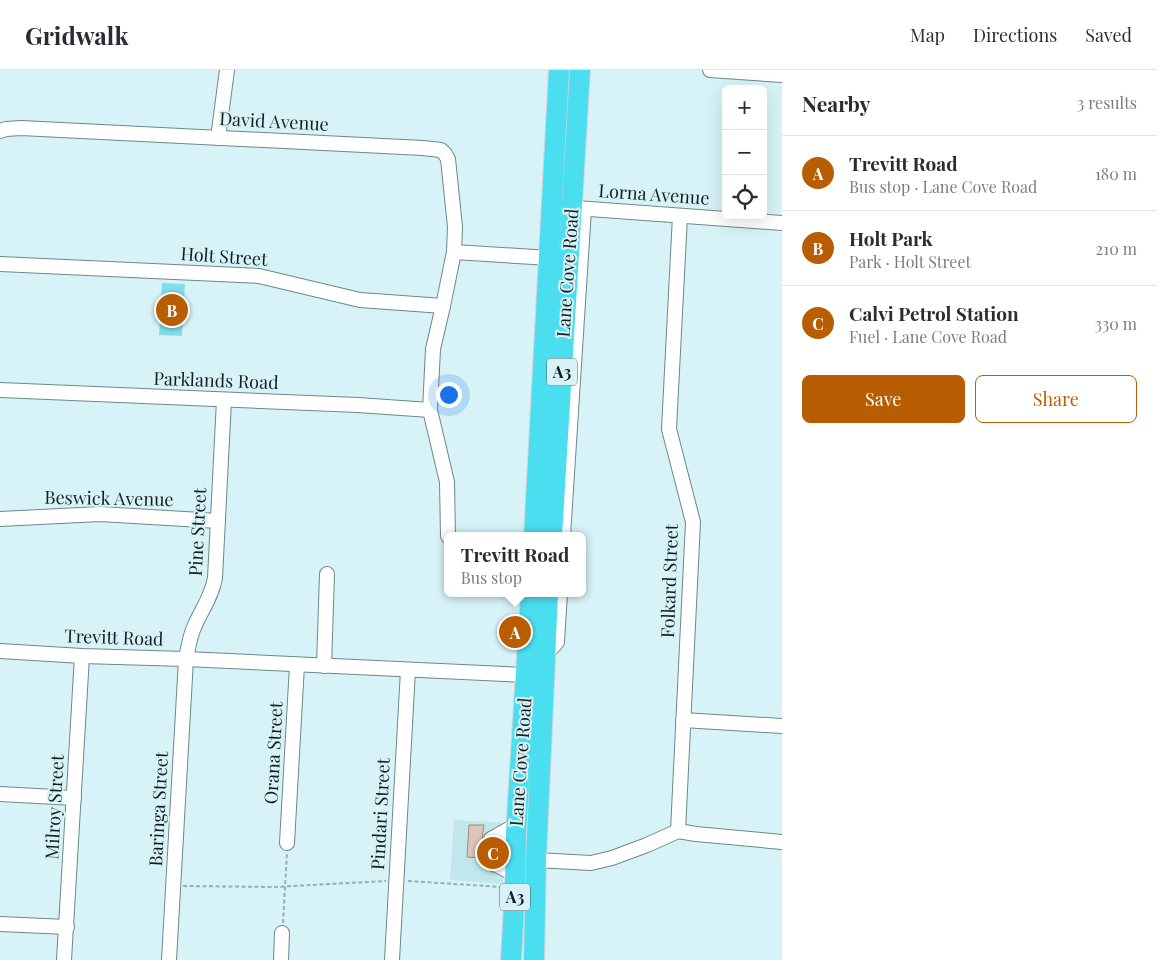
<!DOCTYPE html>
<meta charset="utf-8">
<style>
body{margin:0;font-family:"Playfair Display",serif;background:#f7f7f7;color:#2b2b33}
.controls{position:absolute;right:15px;top:15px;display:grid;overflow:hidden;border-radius:8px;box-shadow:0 5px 20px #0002}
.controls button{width:45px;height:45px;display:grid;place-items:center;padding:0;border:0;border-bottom:1px solid #e1e1e2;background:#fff;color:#2b2b33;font:25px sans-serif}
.you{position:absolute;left:448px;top:324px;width:18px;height:18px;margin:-12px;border:4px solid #fff;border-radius:50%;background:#1a73e8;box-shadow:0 0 0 8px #1a73e833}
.badge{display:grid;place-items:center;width:32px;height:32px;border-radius:50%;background:#b85d01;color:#fff;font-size:16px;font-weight:700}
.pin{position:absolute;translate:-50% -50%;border:2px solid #fff;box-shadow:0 1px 5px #0006}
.popup{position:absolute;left:444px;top:462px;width:142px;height:65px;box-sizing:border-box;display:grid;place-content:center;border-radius:8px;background:#fff;filter:drop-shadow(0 1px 4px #0005);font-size:16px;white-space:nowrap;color:#7c7c81}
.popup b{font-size:19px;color:#2b2b33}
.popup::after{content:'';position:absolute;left:50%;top:100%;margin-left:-10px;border:10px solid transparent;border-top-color:#fff}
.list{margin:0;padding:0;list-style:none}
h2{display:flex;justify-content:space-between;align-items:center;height:65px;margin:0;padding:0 20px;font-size:21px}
h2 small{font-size:16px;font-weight:400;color:#7c7c81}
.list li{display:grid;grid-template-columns:32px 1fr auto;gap:15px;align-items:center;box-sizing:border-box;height:75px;padding:0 20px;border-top:1px solid #e1e1e2}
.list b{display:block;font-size:19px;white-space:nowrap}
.list p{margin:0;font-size:16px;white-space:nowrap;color:#7c7c81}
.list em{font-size:16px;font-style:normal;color:#7c7c81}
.actions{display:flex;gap:10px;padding:15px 20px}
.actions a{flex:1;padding:11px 0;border:1px solid #b85d01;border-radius:8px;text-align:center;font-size:18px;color:#b85d01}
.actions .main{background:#b85d01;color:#fff}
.icon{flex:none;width:28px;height:28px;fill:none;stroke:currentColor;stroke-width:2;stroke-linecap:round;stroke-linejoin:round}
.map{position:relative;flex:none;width:782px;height:890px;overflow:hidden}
header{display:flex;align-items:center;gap:30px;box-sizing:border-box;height:70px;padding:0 25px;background:#fff;border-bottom:1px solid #e1e1e2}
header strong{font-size:24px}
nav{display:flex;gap:28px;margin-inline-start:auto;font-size:18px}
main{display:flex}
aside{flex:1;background:#fff}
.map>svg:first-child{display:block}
</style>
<header>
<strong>Gridwalk</strong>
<nav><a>Map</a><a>Directions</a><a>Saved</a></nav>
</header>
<main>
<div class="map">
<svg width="782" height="890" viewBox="0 0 782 890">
<rect width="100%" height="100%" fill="#d7f3f7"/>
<!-- built -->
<polygon fill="#c1e6ec" points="454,750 506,753 503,814 450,810"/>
<!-- green -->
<polygon fill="#81deeb" points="162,213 185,214 182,266 159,265"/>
<!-- building -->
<polygon fill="#dbc6b9" stroke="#9e8a7e" points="469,755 484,755 482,769 484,782 481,788 467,787"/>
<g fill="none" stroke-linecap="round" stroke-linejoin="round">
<!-- minor casing -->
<g stroke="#6e878b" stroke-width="16">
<g id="minor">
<polyline points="710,0 782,5"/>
<polyline points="0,61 6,59 21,58 423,78 441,80 445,84 448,89 455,157 454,182 443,236 433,279 430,340 447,412 448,466"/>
<polyline points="218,68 227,0"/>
<polyline points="576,138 782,153"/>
<polyline points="454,182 550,188"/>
<polyline points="0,194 259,206 360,230 443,236"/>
<polyline points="0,320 358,335 430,340"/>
<polyline points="0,449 100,444 218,451"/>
<polyline points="563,466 584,139"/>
<polyline points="0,581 82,586 186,589 526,605"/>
<polyline points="545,582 552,578 557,572 560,523"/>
<polyline points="324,596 327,504"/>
<polyline points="683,650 782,656"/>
<polyline points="0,724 74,728"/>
<polyline points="678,761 693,452 669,359 680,146"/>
<polyline points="287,773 297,595"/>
<polyline points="491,778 491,769 516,755"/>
<path d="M490 788V792C496 796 501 796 506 800"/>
<polyline points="536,790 591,793 612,788 647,775 678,761 696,764 782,772"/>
<polyline points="501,797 502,763"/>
<polyline points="0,854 67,857"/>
<polyline points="64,890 82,586"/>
<path d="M169 890 186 589C188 578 190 565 195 555 202 539 212 526 215 508L224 330"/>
<polyline points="281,890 282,863"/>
<polyline points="392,890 408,600"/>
</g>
</g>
<!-- highway casing -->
<g stroke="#d5d6d7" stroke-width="22">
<g id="highway">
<polyline points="534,466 559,0"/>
<polyline points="552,466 580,0"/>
<polyline points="511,890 515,817 516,763 531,523"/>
<polyline points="534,890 536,790 548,523"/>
</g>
</g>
<!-- path -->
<g stroke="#98aeb1" stroke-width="2" stroke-dasharray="4 2.5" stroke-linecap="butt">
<polyline points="408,811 501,817"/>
<polyline points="183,816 274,817 386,811"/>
<polyline points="283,853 287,783"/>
</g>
<!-- minor -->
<use href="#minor" stroke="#fff" stroke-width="14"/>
<!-- highway -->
<use href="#highway" stroke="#4bdef1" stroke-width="20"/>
</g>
<g text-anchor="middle" stroke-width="4" stroke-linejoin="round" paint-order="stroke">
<!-- shield labels -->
<g fill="#d7f3f7" stroke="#4e5e60" stroke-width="1">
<rect x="547" y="288.5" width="30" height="27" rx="4"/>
<rect x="500" y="813.5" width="30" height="27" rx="4"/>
</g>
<g font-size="16" font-weight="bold" fill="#141e1f">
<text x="562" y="308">A3</text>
<text x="515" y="833">A3</text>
</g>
<!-- street labels -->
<g font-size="18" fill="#141e1f" stroke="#d7f3f7">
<text transform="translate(274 52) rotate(3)" y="6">David Avenue</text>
<text transform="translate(654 125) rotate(4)" y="6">Lorna Avenue</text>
<text transform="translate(224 187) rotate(4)" y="6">Holt Street</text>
<text transform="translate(568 203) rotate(-86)" y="6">Lane Cove Road</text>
<text transform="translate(216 311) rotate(2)" y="6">Parklands Road</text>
<text transform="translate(109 429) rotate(1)" y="6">Beswick Avenue</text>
<text transform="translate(198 462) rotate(-87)" y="6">Pine Street</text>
<text transform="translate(670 511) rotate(-88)" y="6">Folkard Street</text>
<text transform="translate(114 568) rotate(2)" y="6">Trevitt Road</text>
<text transform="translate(274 683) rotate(-87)" y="6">Orana Street</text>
<text transform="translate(521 692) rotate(-86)" y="6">Lane Cove Road</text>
<text transform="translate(55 737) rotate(-87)" y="6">Milroy Street</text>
<text transform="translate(159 739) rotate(-87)" y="6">Baringa Street</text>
<text transform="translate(381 744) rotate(-87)" y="6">Pindari Street</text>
</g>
</g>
</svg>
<div class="controls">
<button>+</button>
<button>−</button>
<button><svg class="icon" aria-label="locate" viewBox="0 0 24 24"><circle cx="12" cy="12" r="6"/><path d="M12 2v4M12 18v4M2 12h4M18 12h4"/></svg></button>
</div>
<div class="you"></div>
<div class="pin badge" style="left:515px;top:562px">A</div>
<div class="popup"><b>Trevitt Road</b>Bus stop</div>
<div class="pin badge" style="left:172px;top:240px">B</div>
<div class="pin badge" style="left:493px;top:783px">C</div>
</div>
<aside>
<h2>Nearby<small>3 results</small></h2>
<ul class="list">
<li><span class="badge">A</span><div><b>Trevitt Road</b><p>Bus stop · Lane Cove Road</p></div><em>180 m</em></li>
<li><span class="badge">B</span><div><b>Holt Park</b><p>Park · Holt Street</p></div><em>210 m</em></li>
<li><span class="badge">C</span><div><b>Calvi Petrol Station</b><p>Fuel · Lane Cove Road</p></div><em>330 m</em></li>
</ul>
<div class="actions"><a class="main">Save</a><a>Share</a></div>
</aside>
</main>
